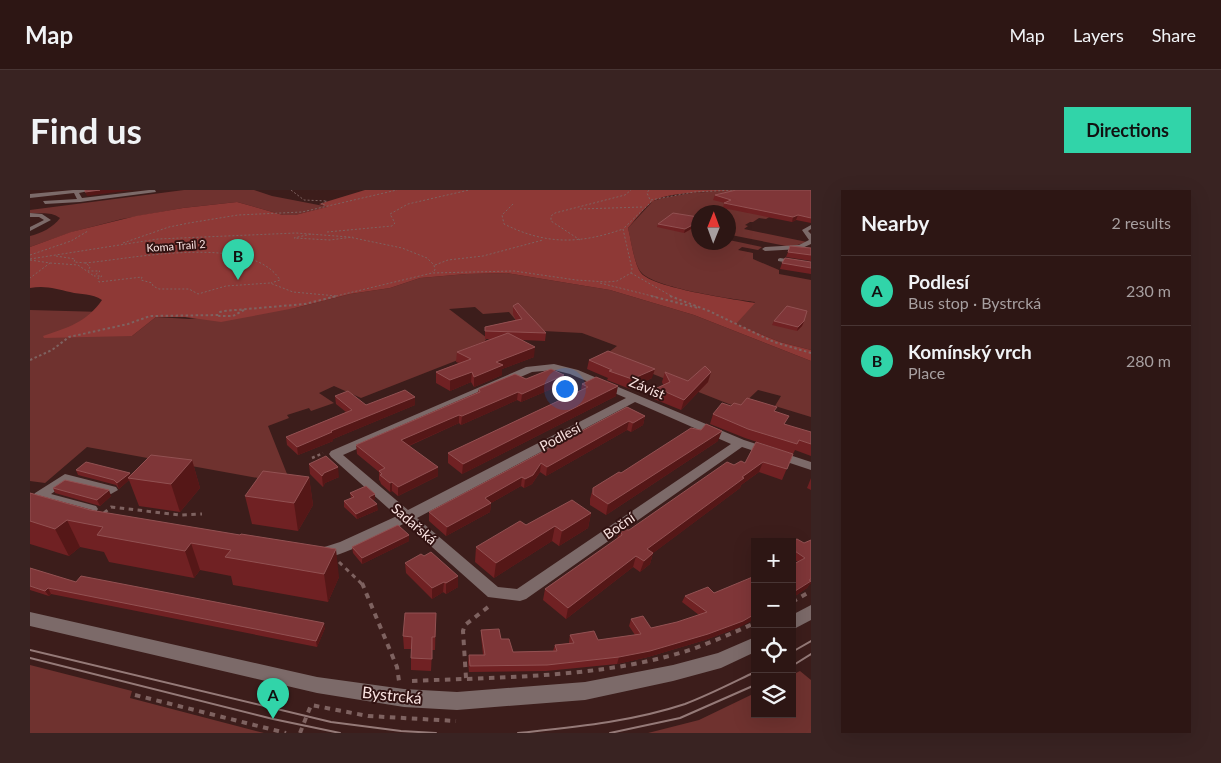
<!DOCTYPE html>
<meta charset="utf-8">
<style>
body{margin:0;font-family:Lato,sans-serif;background:#392322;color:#f1f3f6}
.controls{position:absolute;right:15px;bottom:15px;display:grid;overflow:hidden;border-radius:0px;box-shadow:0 5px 20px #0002}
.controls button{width:45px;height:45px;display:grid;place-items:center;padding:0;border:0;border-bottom:1px solid #483534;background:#2d1614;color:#f1f3f6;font:25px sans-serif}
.compass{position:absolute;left:661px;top:15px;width:45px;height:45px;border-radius:50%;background:#2d1614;box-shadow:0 5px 20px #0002;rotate:1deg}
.you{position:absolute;left:534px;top:198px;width:18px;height:18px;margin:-12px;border:4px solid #fff;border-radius:50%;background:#1a73e8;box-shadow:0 0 0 8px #1a73e833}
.badge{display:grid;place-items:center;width:32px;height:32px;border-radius:50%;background:#31d4a9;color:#111;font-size:16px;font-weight:700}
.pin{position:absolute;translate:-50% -41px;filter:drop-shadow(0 1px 2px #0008)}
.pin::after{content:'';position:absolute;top:26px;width:18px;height:15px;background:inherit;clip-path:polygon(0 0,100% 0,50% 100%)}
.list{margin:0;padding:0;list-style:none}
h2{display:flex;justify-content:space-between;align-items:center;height:65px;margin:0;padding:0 20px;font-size:21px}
h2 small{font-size:16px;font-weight:400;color:#a79fa0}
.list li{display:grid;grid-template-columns:32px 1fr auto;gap:15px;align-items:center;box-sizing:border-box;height:70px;padding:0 20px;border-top:1px solid #483534}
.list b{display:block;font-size:19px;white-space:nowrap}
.list p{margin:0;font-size:16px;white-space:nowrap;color:#a79fa0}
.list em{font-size:16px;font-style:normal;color:#a79fa0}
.icon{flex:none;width:28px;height:28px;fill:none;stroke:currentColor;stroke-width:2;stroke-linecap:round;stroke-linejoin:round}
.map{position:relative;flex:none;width:781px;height:543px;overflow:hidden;border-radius:0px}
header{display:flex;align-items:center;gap:30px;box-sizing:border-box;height:70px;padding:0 25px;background:#2d1614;border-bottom:1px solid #483534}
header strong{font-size:24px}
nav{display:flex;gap:28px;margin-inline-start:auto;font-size:18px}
.intro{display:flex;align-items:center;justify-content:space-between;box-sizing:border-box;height:120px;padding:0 30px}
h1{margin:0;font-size:35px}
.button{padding:12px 22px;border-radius:0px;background:#31d4a9;color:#111;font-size:18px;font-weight:700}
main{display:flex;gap:30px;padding:0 30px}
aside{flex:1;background:#2d1614;border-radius:0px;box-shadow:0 5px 20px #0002}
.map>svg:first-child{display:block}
</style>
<header>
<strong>Map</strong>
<nav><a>Map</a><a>Layers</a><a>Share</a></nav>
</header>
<div class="intro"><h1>Find us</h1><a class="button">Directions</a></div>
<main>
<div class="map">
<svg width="781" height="543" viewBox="0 0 781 543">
<rect width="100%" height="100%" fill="#3c1d1b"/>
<!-- green -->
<g fill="#6f322f">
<path d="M154 0H224L242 6 299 17 265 25H253L207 12 153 18 92 29 42 42 0 57V46C10 44 24 37 30 28 21 21 11 24 0 23V20Z"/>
<path d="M708 0 741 26 736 29 729 28 723 32H720L715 35 718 36 714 39 777 52 761 57 701 45 699 47 698 22H668V52H698L699 50 732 57 728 60 712 57 708 60 723 63V69L749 80V84L781 90V160L750 152 705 134 725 112C703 109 623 98 611 82 604 74 601 50 598 38L623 11 632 8 661 3Z"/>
<polygon points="477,83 580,100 664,125 781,171 781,227 745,216 751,206 728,200 709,218 575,165 587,156 552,143 494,140 479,122 453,124 445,117 419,119 457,148 453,153 461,157 331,208 304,196 289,203 304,213 281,221 279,218 257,225 259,228 238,236 261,294 57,257 15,293 0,291 0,120 73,122 102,146 126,127 159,129 265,118 320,104 360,98 390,88 436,84"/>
<polygon points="0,475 102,501 100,508 234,543 0,543"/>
<polygon points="770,481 781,490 781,543 618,543 669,530 725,503 725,524 762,524 762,485"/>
</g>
<!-- forest -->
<path fill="#8e3936" d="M335 0H708C689 2 636 1 622 12 613 19 605 30 598 38 601 49 604 74 611 83 623 98 703 109 725 113L706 134 750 152 781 160V171L664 125 580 100 477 83 436 84 390 88 360 98 320 104 265 118 191 132 155 127H126L102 146 14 148 13 146C37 138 57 132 72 110 62 103 51 105 40 102 27 99 15 95 0 98V57L41 42 106 26 153 18 207 12 253 25H265L297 17 289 14Z"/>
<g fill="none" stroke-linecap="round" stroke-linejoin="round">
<!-- path-far4 -->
<g stroke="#7e6260" stroke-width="1" stroke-dasharray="2 2" stroke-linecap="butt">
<polyline points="261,0 274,10 297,11 291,14 295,15"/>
<polyline points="621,10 664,2 705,0"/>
<path d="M483 14 472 25 474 34C516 55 550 54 593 39"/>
<polyline points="550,19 613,17"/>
<polyline points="297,42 362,36 365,33 360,24 378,14 439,0"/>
<polyline points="281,44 264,48 300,50 323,47"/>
<polyline points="550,50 521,31 521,26 525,23 595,5 601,0"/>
<polyline points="93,53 139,37 159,33 208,25 272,22 367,0"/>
<polyline points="0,65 41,51 58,41"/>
<polyline points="26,66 45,69 44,72 56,73 60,77 58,81 70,81 64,86 72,86 68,88 69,92 112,87 111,90 122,93 123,96 129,99 159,99 168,104 196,96 240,93 263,102 307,106"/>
<polyline points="0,69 128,49 266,43 319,47 372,58 397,68 404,75 405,80 402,82"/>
<polyline points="0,70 20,73 0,88"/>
<polyline points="20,73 48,75 64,86"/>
<path d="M55 73C101 69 221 43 250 90L241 93"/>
<polyline points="405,75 418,70 453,66 513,50"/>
<polyline points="601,83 643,107"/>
<polyline points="570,93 626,107"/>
<polyline points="302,107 402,83 484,81 546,90 577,92 587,91 601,83 602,79 593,39 621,12 617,3 619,0"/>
</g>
<!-- path-far3 -->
<g stroke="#7e6260" stroke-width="2" stroke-dasharray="2.5 2.5" stroke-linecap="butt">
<polyline points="621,106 668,118"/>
<polyline points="640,106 679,121 744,152 781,163"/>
<polyline points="214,120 203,126 189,126 190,122 194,121 275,114 307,106"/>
<polyline points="0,170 22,160 39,147 98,134 120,126 190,125"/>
</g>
<!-- path-far2 -->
<polyline stroke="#7e6260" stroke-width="2.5" stroke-dasharray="3 3" stroke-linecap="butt" points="282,268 293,263"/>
<!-- path-far1 -->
<g stroke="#7e6260" stroke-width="3" stroke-dasharray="4.5 4.5" stroke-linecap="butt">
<polyline points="74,323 81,317 150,325 172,324"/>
<polyline points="309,372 333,395"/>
</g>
<!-- path -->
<g stroke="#7e6260" stroke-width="4" stroke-dasharray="5.5 5.5" stroke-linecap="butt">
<polyline points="332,393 367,477 369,491"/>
<polyline points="762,412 781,401"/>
<polyline points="436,488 433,441 435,435 462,414"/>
<path d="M382 491C469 487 559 488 643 465 672 457 698 445 725 433"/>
<polyline points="105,505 256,543"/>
<polyline points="270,543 281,515 338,526 426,531"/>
</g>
<!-- minor -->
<g fill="#7c6a69" fill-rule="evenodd">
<polygon points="43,0 63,0 49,3 52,8 119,0 125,0 126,2 50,12 15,14 13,11 47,9 44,3 0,8 0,4"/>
<polygon points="0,23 12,24 21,30 0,41 0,37 14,30 9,27 0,27"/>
<polygon points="781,35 781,39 778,41 781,44 781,54 770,59 735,61 732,59 735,57 769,55 779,50 772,40"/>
<polygon points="750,68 781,73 781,77 748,71 748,69"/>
<path d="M524 174 548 180 714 250 781 272V280L712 257 496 409 490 411 458 407 375 333C358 342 302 373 285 368L282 364 285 360 310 352 367 326 301 267 299 264 301 261 496 177ZM524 180 540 184 596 208 378 320 313 265 502 182ZM605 212 701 254 487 399 468 397 387 328Z"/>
<polygon points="35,284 86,297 88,300 81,304 37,293 21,304 66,316 68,319 66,322 61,324 5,309 3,306 5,303"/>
<polygon points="781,415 781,430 762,440 762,425"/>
<polygon points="0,422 287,487 374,499 427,502 555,492 643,475 688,463 725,447 725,462 691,478 643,491 555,510 427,520 374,517 287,503 0,436"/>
</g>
<!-- tram -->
<g stroke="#957a78" stroke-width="2">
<polyline points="0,460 301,532 371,541 406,543"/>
<polyline points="762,462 781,451"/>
<polyline points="0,468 243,529 310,543"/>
<polyline points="762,476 781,464"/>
<path d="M488 543C544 537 601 532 655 514 679 505 702 493 725 482"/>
<polyline points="580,543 650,528 725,495"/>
</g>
</g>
<!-- wall -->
<g fill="#702123">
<polygon points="781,0 781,33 766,30 762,32 693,18 694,13 695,13 683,10 685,5"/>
<polygon points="668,27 668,35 654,43 627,37 628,34"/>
<polygon points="781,58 781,71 756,67 758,62"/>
<polygon points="781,72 781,84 750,79 752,73"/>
<polygon points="483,116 516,143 515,151 493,150 504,167 472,179 472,185 444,197 441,192 420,201 406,193 406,182 429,173 426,172 427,162 460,149 455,149 455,137 486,130 483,124"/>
<polygon points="744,131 774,131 772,136 767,141 742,135"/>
<polygon points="559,170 622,188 600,199 577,190 578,188 557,179"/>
<polygon points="635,182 658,191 678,192 651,220 624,209 627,198 633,195 632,192"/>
<polygon points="534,185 533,194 491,212 487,210 431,235 429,233 379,256 408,277 408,286 368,306 362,301 360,302 351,294 350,291 349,290 349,282 327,264 326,255 448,202 449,199 496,189"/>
<polygon points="552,194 586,206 432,284 418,273 418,263 551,200"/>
<polygon points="305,206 336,215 385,207 385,215 303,249 303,251 268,265 257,255 256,247 316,222 306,214"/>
<polygon points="711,215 745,222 756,235 781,242 781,266 765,260 763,264 715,248 680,234 683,224 701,216"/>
<polygon points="597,217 615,226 613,235 601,242 597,240 516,286 510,282 502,294 494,298 491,296 461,313 460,322 416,346 399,331 399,322"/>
<polygon points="688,251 576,325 560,315 560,309 563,298 591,283"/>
<polygon points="763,264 752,290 729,282 711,295 710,298 623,363 620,374 610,382 603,377 536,429 513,410 515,399 587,349 590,339 599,340 704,275"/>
<polygon points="162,270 170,298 150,322 109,316 99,290 89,299 86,295 48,285 46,280 101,285"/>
<polygon points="279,274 309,287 295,293 293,297 280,284"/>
<polygon points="279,287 283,315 268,341 222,334 215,306"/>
<polygon points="781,288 781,300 777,298"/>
<polygon points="23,298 81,306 70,316 25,303"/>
<polygon points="0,303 309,387 298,412 203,395 201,386 170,380 164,388 79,372 74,362 50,357 39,366 0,354"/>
<polygon points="320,303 345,309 343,310 348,320 327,329 314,317 314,311 321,308"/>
<polygon points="561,323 558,338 529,356 522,351 464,388 445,372 446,357 496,335"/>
<polygon points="379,345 379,351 332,374 323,363 322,357"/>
<polygon points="762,352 774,353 779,395 777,398 762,408 762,375 768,372 762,368"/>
<polygon points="375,373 428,397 416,404 413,402 402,409 376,383"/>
<polygon points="0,378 46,392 295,438 287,457 21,404 19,406 0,400"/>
<polygon points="655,406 710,437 675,450 618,467 587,474 516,481 439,482 438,472 439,465 453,465 451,446 451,440 471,449 483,462 523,461 525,455 539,453 539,452 540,445 568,450 605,445 599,436 601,429 621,438 647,432 669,425 652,412"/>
<polygon points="406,423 405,460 402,460 401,481 381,480 381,459 374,459 373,446"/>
</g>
<!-- shaded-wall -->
<g fill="#551717">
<polygon points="70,0 103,0 57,6 55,2"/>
<polygon points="768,25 766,30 762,32 763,27"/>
<polygon points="668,32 668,35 654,43 655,39"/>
<polygon points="774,131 772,136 767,141 768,137"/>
<polygon points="505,157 504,167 472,179 472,185 444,197 444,187 466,172"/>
<polygon points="625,179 622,188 600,199 602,189"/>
<polygon points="442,182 441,192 420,201 420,190"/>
<polygon points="681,182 678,192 651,220 654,210"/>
<polygon points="534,185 533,194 491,212 492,204"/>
<polygon points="588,196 586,206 432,284 433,274"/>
<polygon points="488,202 487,210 431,235 432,226"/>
<polygon points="385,207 385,215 303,249 303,251 268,265 267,257 301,241"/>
<polygon points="429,225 429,233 371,259 371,250"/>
<polygon points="615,226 613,235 601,242 603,233"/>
<polygon points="599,231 597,240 516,286 517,277"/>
<polygon points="692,241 688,251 576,325 578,314"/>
<polygon points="162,270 170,298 150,322 141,294"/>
<polygon points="733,272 729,282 711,295 710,298 614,370 617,359"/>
<polygon points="511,273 510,282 502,294 494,298 495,289"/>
<polygon points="308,277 309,287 295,293 293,297 292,286 294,283"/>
<polygon points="408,277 408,286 368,306 368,297"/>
<polygon points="100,283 102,288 98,288 99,290 89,299 87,293"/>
<polygon points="279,287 283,315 268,341 264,313"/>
<polygon points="492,287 491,296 461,313 460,322 416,346 417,337 455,308"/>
<polygon points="362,292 362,301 360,302 360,293"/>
<polygon points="79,300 81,306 70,316 67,310"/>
<polygon points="345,304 345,309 340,312 339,307"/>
<polygon points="347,314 348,320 327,329 326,324"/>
<polygon points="561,323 558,338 529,356 532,341"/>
<polygon points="37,330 50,357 39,366 25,339"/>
<polygon points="525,336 522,351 464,388 466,373"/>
<polygon points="379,345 379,351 332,374 332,368"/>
<polygon points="161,353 170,380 164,388 155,361"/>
<polygon points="306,359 309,387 298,412 294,384"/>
<polygon points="623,363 620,374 610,382 614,371"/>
<polygon points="606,366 603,377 536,429 538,418"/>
<polygon points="428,386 428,397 416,404 416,393"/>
<polygon points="781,389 781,394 779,395 777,398 762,408 762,403"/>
<polygon points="414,392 413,402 402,409 402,398"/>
<polygon points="18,398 21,404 19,406 15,401"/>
<polygon points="725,424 725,429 710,437 675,450 618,467 587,474 589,467"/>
<polygon points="294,433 295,438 287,457 286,451"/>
</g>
<!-- building -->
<g fill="#7f3638" stroke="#925152">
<polygon points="55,0 70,0 55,2"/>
<polygon points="706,0 781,0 781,28 768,25 763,27 694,13 701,10 685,5"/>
<polygon points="643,23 668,27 668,32 655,39 628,34"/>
<polygon points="760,56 781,58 781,65 758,62"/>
<polygon points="755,68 781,72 781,78 752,73"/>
<polygon points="488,113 516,143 455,141 455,137 492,129 483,116"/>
<polygon points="757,116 777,121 774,131 768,137 744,131"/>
<polygon points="478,143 505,157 466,172 473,175 444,187 442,182 420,190 406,182 441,169 427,162"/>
<polygon points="578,161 625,179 602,189 579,181 582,180 559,170"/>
<polygon points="675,176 681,182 654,210 627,198 640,192 635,182 658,191"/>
<polygon points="521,179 534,185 492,204 488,202 432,226 429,225 371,250 408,277 368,297 362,292 360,293 350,285 352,284 349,281 355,278 326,255 450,202 449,199 485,184 496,189"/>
<polygon points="566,187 588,196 433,274 418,263 558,197 552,194"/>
<polygon points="375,200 385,207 301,241 302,242 267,257 256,247 322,220 305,206 318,201 336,215"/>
<polygon points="717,208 747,217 744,221 759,226 754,234 781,242 781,254 769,250 767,254 718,239 683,224 692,213 701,216 704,213 711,215"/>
<polygon points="597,217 615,226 603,233 599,231 517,277 511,273 503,285 495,289 492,287 455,308 461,313 417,337 399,322"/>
<polygon points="676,234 692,241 578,314 563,304 563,298 589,282 591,283 661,238 671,240"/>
<polygon points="726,252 763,264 757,279 733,272 712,287 714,288 617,359 623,363 614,371 606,366 538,418 515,399 592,345 590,339 599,340 697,272 704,275 711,271 715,273"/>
<polygon points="121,265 162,270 141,294 98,288"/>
<polygon points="296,266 308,277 294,283 292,286 279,274"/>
<polygon points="56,272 100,283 87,293 84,290 46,280"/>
<polygon points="233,281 279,287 264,313 215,306"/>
<polygon points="35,290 79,300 67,310 23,298"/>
<polygon points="336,296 345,304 339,307 347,314 326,324 314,311 324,307 320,303"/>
<polygon points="0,303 60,320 210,345 211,344 306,359 294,384 195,367 201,360 161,353 155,361 67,345 73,337 37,330 25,339 0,331"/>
<polygon points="542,310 561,323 532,341 525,336 466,373 446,357 490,331 496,335"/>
<polygon points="368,335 379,345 332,368 322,357"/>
<polygon points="767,349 774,353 781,350 781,389 779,390 781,391 762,403 762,375 775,368 762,359 762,352 760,352"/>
<polygon points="401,362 428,386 416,393 414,392 402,398 375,373 391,364 394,366"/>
<polygon points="0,378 46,392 51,386 294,433 286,451 18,398 15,401 0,396"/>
<polygon points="725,386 725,424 713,431 678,444 620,461 589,467 517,475 440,476 439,465 455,465 451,440 469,439 471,449 479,449 483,462 527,461 525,455 544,453 540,445 564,441 568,450 611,444 601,429 613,426 621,438 647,432 677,422 655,406 678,397 684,403"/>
<polygon points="375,423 406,423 405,447 402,447 402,469 381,468 382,447 373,446"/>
</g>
<g text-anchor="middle" stroke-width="4" stroke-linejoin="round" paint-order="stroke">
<!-- far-street labels -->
<g font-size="11" fill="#f9e2e0" stroke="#321312">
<text transform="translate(146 56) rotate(-4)" y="4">Koma Trail 2</text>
</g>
<!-- street labels -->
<g font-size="14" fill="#f9e2e0" stroke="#321312">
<text transform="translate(617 198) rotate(23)" y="5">Závist</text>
<text transform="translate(530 247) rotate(-28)" y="5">Podlesí</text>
<text transform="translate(384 334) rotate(41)" y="5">Sadařská</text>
<text transform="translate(589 336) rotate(-35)" y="5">Boční</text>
</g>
<!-- near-street labels -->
<g font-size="16" fill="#f9e2e0" stroke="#321312">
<text transform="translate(362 505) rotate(6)" y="6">Bystrcká</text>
</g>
</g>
</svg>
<div class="controls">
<button>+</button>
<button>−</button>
<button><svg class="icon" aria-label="locate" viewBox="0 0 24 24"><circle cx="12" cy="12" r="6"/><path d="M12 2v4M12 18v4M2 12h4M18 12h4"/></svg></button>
<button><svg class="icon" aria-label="layers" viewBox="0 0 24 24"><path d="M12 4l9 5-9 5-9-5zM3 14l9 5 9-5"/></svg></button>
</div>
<svg class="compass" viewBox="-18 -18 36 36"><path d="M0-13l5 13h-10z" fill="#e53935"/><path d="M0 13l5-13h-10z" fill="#a79fa0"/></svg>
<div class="you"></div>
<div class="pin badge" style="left:243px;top:529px">A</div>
<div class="pin badge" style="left:208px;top:90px">B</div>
</div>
<aside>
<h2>Nearby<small>2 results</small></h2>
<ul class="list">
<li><span class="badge">A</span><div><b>Podlesí</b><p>Bus stop · Bystrcká</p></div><em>230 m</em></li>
<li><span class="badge">B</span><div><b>Komínský vrch</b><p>Place</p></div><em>280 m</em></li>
</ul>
</aside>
</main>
